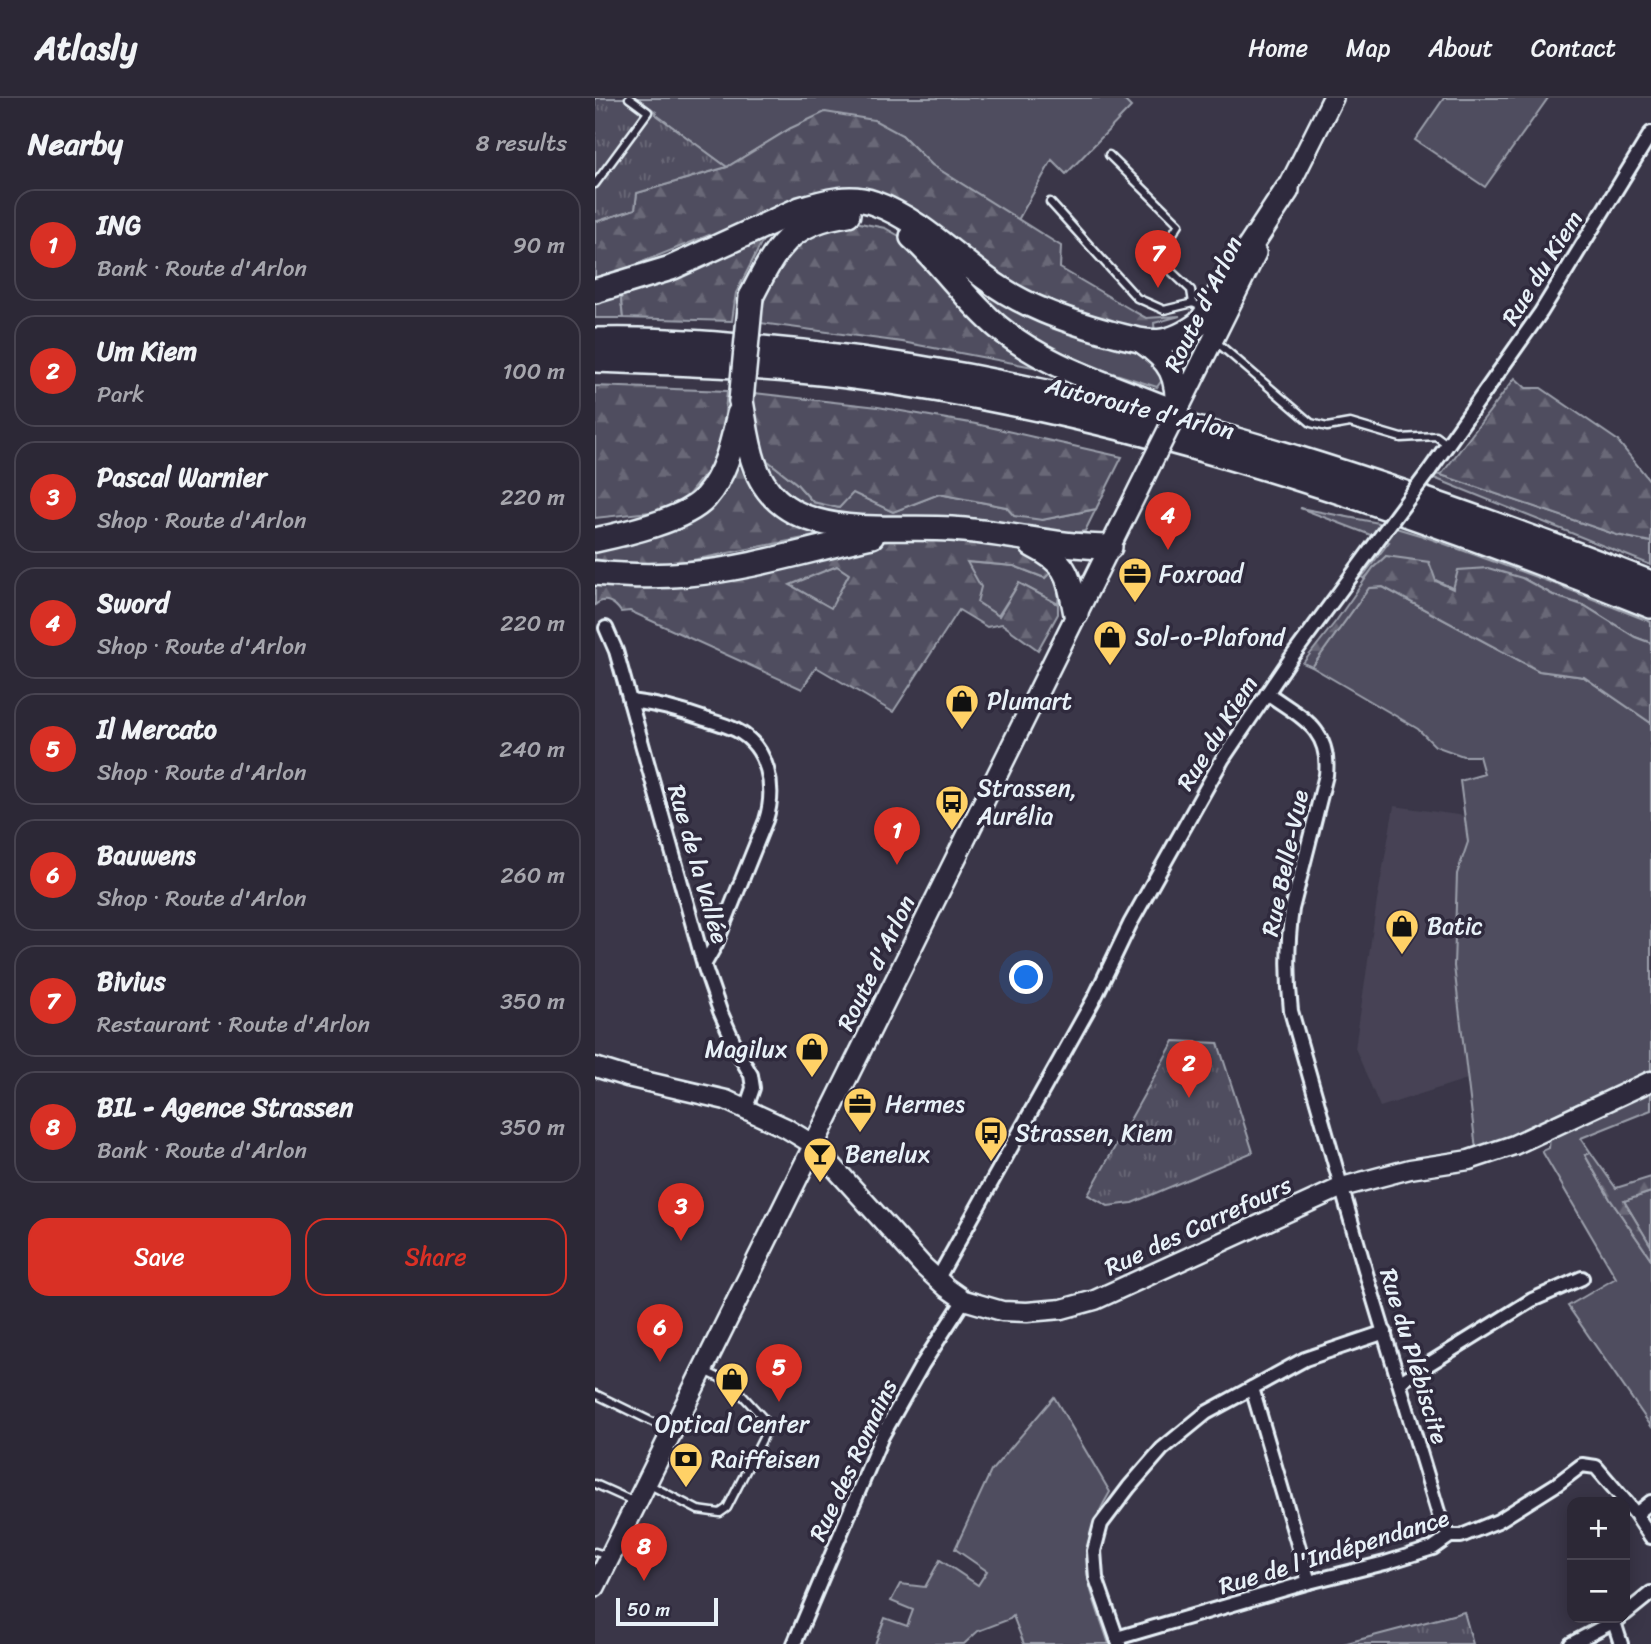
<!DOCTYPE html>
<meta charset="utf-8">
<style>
body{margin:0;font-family:Sriracha,sans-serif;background:#383442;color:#f1f3f6}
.controls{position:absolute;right:21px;bottom:21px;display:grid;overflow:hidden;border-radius:14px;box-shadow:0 4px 18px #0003}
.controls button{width:63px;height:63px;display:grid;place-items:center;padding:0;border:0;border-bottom:2px solid #484451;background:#2c2836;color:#f1f3f6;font:35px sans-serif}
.scale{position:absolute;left:21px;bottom:18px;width:102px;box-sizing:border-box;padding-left:7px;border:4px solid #e8f1f8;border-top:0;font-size:19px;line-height:24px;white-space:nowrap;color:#e8f1f8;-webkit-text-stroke:5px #2f2a3d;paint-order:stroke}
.you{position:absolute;left:432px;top:880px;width:24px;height:24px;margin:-18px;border:5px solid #fff;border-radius:50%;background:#1a73e8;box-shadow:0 0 0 10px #1a73e833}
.badge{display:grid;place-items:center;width:46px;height:46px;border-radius:50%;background:#d93025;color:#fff;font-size:23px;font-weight:700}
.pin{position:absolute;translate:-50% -58px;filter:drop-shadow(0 2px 4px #0008)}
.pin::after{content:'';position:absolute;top:37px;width:24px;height:21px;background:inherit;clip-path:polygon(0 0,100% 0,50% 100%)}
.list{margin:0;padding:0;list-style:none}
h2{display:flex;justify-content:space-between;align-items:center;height:91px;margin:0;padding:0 28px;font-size:30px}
h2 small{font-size:23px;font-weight:400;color:#a6a6ad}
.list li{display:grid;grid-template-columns:46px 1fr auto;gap:21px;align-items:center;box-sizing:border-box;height:112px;margin:0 14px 14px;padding:0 14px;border:2px solid #484451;border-radius:21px}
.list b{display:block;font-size:26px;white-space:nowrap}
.list p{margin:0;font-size:23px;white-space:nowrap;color:#a6a6ad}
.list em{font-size:23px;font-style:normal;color:#a6a6ad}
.actions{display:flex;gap:14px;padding:21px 28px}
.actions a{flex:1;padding:16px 0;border:2px solid #d93025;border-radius:21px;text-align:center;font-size:24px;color:#d93025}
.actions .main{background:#d93025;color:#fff}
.map{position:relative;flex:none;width:1056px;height:1546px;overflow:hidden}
header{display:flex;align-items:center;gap:42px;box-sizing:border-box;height:98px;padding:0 35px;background:#2c2836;border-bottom:2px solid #484451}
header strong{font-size:33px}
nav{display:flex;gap:38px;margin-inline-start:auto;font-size:24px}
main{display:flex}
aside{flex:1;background:#2c2836}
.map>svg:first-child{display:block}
</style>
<header>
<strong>Atlasly</strong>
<nav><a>Home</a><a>Map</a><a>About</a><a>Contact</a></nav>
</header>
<main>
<aside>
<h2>Nearby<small>8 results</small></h2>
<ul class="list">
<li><span class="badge">1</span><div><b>ING</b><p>Bank · Route d'Arlon</p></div><em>90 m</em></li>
<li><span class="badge">2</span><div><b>Um Kiem</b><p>Park</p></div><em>100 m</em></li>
<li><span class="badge">3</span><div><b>Pascal Warnier</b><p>Shop · Route d'Arlon</p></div><em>220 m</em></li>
<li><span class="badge">4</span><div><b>Sword</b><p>Shop · Route d'Arlon</p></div><em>220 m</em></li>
<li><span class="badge">5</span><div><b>Il Mercato</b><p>Shop · Route d'Arlon</p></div><em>240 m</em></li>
<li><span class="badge">6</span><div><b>Bauwens</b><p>Shop · Route d'Arlon</p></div><em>260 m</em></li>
<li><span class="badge">7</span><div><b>Bivius</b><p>Restaurant · Route d'Arlon</p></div><em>350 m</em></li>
<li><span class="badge">8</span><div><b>BIL - Agence Strassen</b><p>Bank · Route d'Arlon</p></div><em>350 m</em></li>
</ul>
<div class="actions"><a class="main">Save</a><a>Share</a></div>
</aside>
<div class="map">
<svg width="1056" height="1546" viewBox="0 0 1056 1546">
<defs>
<pattern id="forest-firs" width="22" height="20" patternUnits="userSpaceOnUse" patternTransform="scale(1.75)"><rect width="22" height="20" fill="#504e5f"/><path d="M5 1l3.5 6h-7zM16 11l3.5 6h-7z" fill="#696877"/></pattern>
<pattern id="park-tufts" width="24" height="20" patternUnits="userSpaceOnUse" patternTransform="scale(1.75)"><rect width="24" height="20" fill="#504e5f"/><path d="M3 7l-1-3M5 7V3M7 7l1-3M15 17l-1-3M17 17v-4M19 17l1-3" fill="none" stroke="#696877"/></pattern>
</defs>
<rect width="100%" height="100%" fill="#3a3648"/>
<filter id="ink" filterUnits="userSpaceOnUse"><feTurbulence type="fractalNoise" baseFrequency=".0143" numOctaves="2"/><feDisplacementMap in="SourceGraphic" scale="14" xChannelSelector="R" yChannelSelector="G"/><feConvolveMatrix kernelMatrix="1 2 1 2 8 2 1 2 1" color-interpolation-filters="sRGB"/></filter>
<g filter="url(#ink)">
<!-- built -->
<polygon fill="#464354" points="799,708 870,718 873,744 862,776 859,868 872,981 785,1009 760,950 782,803"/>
<!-- green -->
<g fill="#504e5f" stroke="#9ca0ac" stroke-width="2">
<polygon points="42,0 527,0 536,9 471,76 457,62 423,122 337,67 307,37 196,30 132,69 60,16 61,14"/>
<polygon points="849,0 953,0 890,89 820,42"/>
<polygon points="377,180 477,231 557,260 570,278 562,289 505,271 435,240 410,221 378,189"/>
<polygon points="25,193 28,220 0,220 0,199"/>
<polygon points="168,359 201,385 218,404 244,410 258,394 298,414 344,396 411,409 447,422 501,411 490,433 476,436 437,428 436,432 228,420 190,400"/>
<polygon points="824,374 846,377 1022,437 1056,444 1056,467"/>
<polygon points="705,410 784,425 828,438 955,484 1056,524 1056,545 1040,539 990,508 958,497 927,480 859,491 791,458 769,481 767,479 794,444"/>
<polygon points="371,464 419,468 450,480 457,473 464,493 463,506 424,485 403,518 382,504"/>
<polygon points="242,468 254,476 237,511 194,486"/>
<polygon points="788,489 944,573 989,579 1056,625 1056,974 891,1049 881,1051 859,868 862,776 873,744 865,683 889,676 884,658 868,658 840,648 823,631 717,569 774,490"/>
<polygon points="1056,992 1056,1012 986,1040 996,1055 990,1057 1015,1101 1056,1161 1056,1328 973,1208 1021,1180 947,1053 954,1050 955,1039"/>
<polygon points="1056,1094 1056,1148 1029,1103"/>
<path d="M459 1299 515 1394C476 1460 492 1479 514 1546H429L418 1518 415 1521 383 1533 369 1546H280L290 1520 312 1528 318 1512 296 1503 305 1486 330 1489 345 1462 383 1487 392 1473 360 1451 396 1373Z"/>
</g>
<!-- forest -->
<g fill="url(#forest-firs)" stroke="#9ca0ac" stroke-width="2" fill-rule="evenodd">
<polygon points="230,14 279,22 307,37 337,67 466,148 465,170 540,214 551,220 585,218 559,225 560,237 480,214 423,190 281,97 116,141 114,137 30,171 0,180 0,124 40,111 42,95 132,69 196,30"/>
<polygon points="255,123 290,130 306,139 449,271 307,244 165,225 172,182 198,144"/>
<polygon points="164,137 168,142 141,195 137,223 28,220 25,193"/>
<polygon points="920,280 931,290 946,290 1022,342 1056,384 1056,444 1022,437 846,377"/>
<polygon points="0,288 132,293 129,325 119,364 94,396 74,412 0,420"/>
<polygon points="159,295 283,309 381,326 527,359 501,411 447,422 419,418 411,409 344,396 298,414 258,395 244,410 218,404 201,385 168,359 157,327"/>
<polygon points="148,354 219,429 219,438 93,463 41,468 0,461 0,448 30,449 89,429 119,405 138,380"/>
<path d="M323 440C361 443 406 441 441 459 447 462 452 469 457 473L450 480 419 468 372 464 386 489 382 504 404 518 424 485 463 506V516L443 552 407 526 392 529 364 512 298 614 221 569 207 591 35 513 26 514C20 505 10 498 0 507V486L38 490 97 485 286 444ZM242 468 254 476 236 510 195 487Z"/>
<polygon points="791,458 834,464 841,483 858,491 863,472 893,470 927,480 958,497 990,508 1040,539 1056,545 1056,625 989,579 944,573 788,489 774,490 717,569 708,565 741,523 778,470"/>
<polygon points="996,1055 1021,1090 1056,1079 1056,1094 1029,1103 1056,1148 1056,1161 1015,1101 990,1057"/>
</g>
<!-- park -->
<g fill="url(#park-tufts)" stroke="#9ca0ac" stroke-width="2">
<polygon points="0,0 42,0 61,15 60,16 132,69 42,95 40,111 0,124"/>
<polygon points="579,943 623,945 658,1054 537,1105 513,1108 493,1097"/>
<polygon points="869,1514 878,1546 748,1546"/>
</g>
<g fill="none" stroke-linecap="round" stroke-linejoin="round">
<!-- lane casing -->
<g stroke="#e8f1f8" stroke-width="11">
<g id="lane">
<polyline points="514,57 584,126 562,160 596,192 598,205"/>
<polyline points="0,86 53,14 34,0"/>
<polyline points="455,104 542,200 569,212 598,205 608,210"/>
<polyline points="619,242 716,325 732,329 755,325 806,340 841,338 852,346"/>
<polyline points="0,1296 74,1332"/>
<polyline points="0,1386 40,1404"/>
<polyline points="53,1386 103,1412 125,1415 132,1410 171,1334 168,1320 137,1286 110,1273"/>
<polyline points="0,1454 13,1458"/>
</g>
</g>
<!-- street casing -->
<g stroke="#e8f1f8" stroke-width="18">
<g id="street">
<polyline points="834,373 946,214 1056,35"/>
<polyline points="11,530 21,553 109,867 125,913 145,958 156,977 158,990 151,1010"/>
<path d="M672 595C705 619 736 630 731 677L697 811C692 846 692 878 696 913L773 1182 847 1427 855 1438"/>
<path d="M35 603C61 606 85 612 110 621 120 624 131 627 141 632 174 649 181 690 171 722L121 846 109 867"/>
<polyline points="342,1182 500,899 535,826 627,662 696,560 782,443"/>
<polyline points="805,1284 937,1202 987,1180"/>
<polyline points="657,1290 714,1484"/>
<polyline points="1041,1416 1056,1404"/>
<polyline points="1030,1516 1056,1495"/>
<polyline points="1019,1524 1026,1546"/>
<polyline points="522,1540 714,1484 790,1465 838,1450 855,1438 866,1438 903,1423 962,1386 987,1367 1001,1369 1041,1416 1056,1439"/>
<polyline points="199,1546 287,1338 327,1267 369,1202"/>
<polyline points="524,1546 501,1480 499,1453 506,1426 534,1389 567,1351 611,1315 710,1261 790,1234"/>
<polyline points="976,1546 1025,1520"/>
</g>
</g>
<!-- secondary casing -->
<g stroke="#e8f1f8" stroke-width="23">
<polyline id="secondary" points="0,969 32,979 131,1002 191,1030 219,1047 329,1169 352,1190 369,1202 407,1213 432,1214 467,1211 500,1202 747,1089 815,1071 874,1062 919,1047 1056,983"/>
</g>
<!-- primary casing -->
<g stroke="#e8f1f8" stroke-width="24">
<g id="primary">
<polyline points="685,106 738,0"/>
<polyline points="582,314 661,155"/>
<polyline points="0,1489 556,366"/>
</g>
</g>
<!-- highway casing -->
<g stroke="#e8f1f8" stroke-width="28">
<g id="highway">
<path d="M317 139C348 167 371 202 403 229 450 268 512 286 568 309"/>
<path d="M0 193 76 170 205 111C228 104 255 96 279 105 321 120 354 153 389 179 427 208 469 222 515 235 554 245 570 251 605 225L692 92"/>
<path d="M156 199C181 150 194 124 253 116"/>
<path d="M0 242C69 240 139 247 208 254 502 286 782 378 1056 485"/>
<path d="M547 243C576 263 584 278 582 314"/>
<path d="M0 262C84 265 168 268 252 278 530 313 797 405 1056 508"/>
<path d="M146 303C150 324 152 345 159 365 186 448 290 426 356 431 410 434 461 449 515 449"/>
<path d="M0 442C28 436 91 422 110 400 131 376 137 346 144 316"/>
<path d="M437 447C474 466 473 477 481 516"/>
<path d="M0 475C31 478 61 479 92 476 155 471 216 451 277 438"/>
</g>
</g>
<!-- lane -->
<use href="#lane" stroke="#2f2a3d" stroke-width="6"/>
<!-- street -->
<use href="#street" stroke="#2f2a3d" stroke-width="12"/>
<!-- secondary -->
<use href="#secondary" stroke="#2f2a3d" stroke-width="18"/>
<!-- primary -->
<use href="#primary" stroke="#2f2a3d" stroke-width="19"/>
<!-- highway -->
<use href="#highway" stroke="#2f2a3d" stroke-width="23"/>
<!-- street-bridge casing -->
<g stroke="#e8f1f8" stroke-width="18" stroke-linecap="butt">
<polyline id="street-bridge" points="782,443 834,373"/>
</g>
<!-- primary-bridge casing -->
<g stroke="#e8f1f8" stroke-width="24" stroke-linecap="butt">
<polyline id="primary-bridge" points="556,366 582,314"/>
</g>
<!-- highway-bridge casing -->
<g stroke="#e8f1f8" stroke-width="28" stroke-linecap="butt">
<polyline id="highway-bridge" points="146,303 156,199"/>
</g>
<!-- street-bridge -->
<use href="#street-bridge" stroke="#2f2a3d" stroke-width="12"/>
<!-- primary-bridge -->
<use href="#primary-bridge" stroke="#2f2a3d" stroke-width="19"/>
<!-- highway-bridge -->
<use href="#highway-bridge" stroke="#2f2a3d" stroke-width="23"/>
</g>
</g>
<!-- icons -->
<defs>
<g id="office-pin" transform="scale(1.75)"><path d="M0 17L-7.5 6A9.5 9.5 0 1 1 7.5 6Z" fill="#ffd166" stroke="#2f2a3d"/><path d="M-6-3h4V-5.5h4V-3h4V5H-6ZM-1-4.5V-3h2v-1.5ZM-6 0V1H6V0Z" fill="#111"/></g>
<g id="shop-pin" transform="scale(1.75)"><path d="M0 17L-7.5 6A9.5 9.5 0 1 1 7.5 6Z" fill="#ffd166" stroke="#2f2a3d"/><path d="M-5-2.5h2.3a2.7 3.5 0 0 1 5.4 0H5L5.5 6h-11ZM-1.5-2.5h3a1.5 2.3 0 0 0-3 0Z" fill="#111"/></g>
<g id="bus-pin" transform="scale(1.75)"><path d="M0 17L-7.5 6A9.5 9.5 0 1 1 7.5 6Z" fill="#ffd166" stroke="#2f2a3d"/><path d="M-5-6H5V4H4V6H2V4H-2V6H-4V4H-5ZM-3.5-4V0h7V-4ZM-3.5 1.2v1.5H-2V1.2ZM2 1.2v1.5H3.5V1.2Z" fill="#111"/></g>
<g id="bar-pin" transform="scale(1.75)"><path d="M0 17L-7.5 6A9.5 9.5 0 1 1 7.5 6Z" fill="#ffd166" stroke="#2f2a3d"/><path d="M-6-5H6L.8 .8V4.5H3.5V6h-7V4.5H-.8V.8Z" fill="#111"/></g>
<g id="bank-pin" transform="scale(1.75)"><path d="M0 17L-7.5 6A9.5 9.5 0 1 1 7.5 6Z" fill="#ffd166" stroke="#2f2a3d"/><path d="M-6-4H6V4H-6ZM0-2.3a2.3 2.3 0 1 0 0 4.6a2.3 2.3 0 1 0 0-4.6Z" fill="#111"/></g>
</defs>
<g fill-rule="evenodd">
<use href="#office-pin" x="540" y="476"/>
<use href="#shop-pin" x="515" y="539"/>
<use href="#shop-pin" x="367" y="603"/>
<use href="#bus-pin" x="357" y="704"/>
<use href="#shop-pin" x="807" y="828"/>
<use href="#shop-pin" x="217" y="951"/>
<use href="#office-pin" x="265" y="1006"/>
<use href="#bus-pin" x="396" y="1035"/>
<use href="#bar-pin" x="225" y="1056"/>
<use href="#shop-pin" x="137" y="1281"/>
<use href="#bank-pin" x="91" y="1361"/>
</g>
<g text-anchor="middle" stroke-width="7" stroke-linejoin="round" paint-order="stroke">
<!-- street labels -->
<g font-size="24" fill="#e8f1f8" stroke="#2f2a3d">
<text transform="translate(947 170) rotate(-58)" y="8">Rue du Kiem</text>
<text transform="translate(608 206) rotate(-64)" y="8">Route d'Arlon</text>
<text transform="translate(545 310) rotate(14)" y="8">Autoroute d'Arlon</text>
<text transform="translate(622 635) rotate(-58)" y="8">Rue du Kiem</text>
<text transform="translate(690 765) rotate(-78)" y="8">Rue Belle-Vue</text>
<text transform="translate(103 766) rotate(74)" y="8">Rue de la Vallée</text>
<text transform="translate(281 865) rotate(-64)" y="8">Route d'Arlon</text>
<text transform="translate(603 1128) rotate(-25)" y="8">Rue des Carrefours</text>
<text transform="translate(819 1258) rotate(73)" y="8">Rue du Plébiscite</text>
<text transform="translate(258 1362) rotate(-65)" y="8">Rue des Romains</text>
<text transform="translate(739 1454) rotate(-17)" y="8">Rue de l'Indépendance</text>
</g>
<!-- poi labels -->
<g font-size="24" fill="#e8f1f8" stroke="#2f2a3d" text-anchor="start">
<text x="564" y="484">Foxroad</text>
<text x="540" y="547">Sol-o-Plafond</text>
<text x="392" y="611">Plumart</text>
<text x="382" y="698">Strassen,<tspan x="382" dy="28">Aurélia</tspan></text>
<text x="832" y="836">Batic</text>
<text x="192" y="959" text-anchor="end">Magilux</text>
<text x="290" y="1014">Hermes</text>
<text x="420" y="1043">Strassen, Kiem</text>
<text x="250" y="1064">Benelux</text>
<text x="137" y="1334" text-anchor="middle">Optical Center</text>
<text x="116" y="1369">Raiffeisen</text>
</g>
</g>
</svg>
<div class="controls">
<button>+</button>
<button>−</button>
</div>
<div class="scale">50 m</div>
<div class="you"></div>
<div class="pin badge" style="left:302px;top:767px">1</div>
<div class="pin badge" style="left:594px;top:1000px">2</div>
<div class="pin badge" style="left:86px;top:1143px">3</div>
<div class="pin badge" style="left:573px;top:452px">4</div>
<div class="pin badge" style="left:184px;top:1304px">5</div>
<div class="pin badge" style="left:65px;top:1264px">6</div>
<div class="pin badge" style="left:563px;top:190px">7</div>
<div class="pin badge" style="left:49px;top:1483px">8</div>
</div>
</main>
